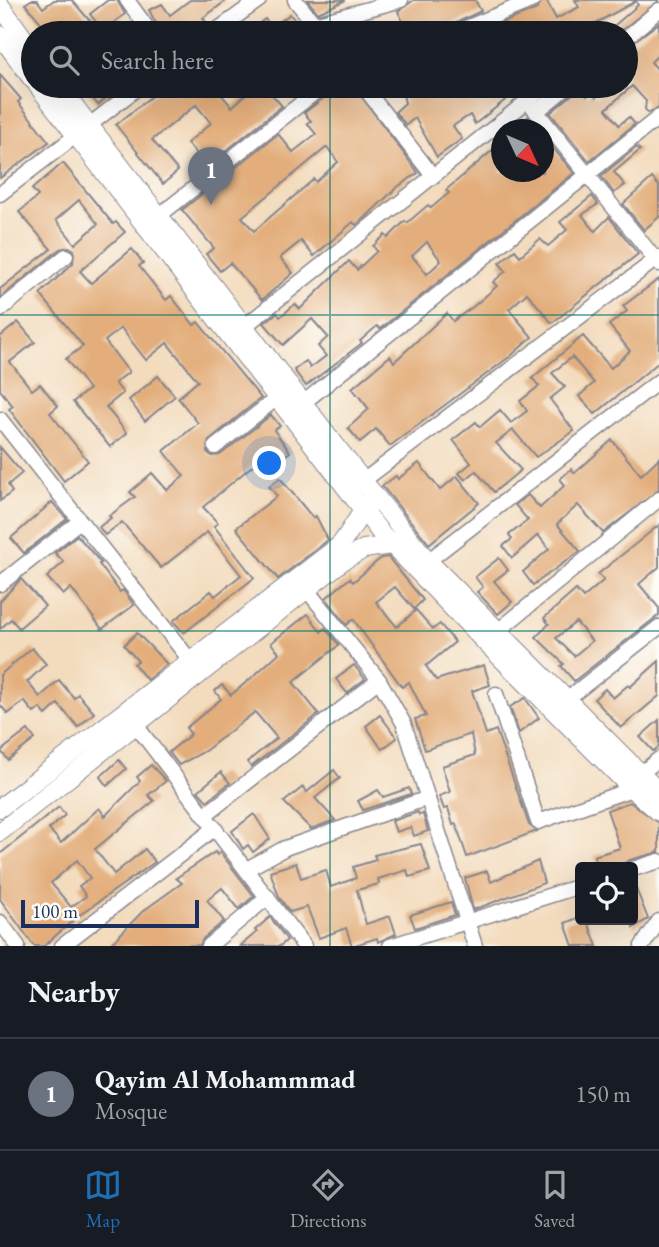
<!DOCTYPE html>
<style>
body{margin:0;font-family:"EB Garamond",serif;background:#20242c;color:#f1f3f6}
.controls{position:absolute;right:21px;bottom:21px;display:grid;overflow:hidden;border-radius:7px;box-shadow:0 7px 28px #0002}
.controls button{width:63px;height:63px;display:grid;place-items:center;padding:0;border:0;border-bottom:2px solid #363941;background:#171b24;color:#f1f3f6;font:35px sans-serif}
.compass{position:absolute;left:491px;top:119px;width:63px;height:63px;border-radius:50%;background:#171b24;box-shadow:0 7px 28px #0002;rotate:134deg}
.scale{position:absolute;left:21px;bottom:18px;width:178px;box-sizing:border-box;padding-left:7px;border:4px solid #1b2f5e;border-top:0;font-size:19px;line-height:24px;white-space:nowrap;color:#1b2f5e;-webkit-text-stroke:5px #fdfcf7;paint-order:stroke}
.you{position:absolute;left:270px;top:464px;width:24px;height:24px;margin:-18px;border:5px solid #fff;border-radius:50%;background:#1a73e8;box-shadow:0 0 0 10px #1a73e833}
.badge{display:grid;place-items:center;width:46px;height:46px;border-radius:50%;background:#1f6fb2;color:#fff;font-size:23px;font-weight:700}
.pin{position:absolute;translate:-50% -58px;filter:drop-shadow(0 2px 4px #0008)}
.pin::after{content:'';position:absolute;top:37px;width:24px;height:21px;background:inherit;clip-path:polygon(0 0,100% 0,50% 100%)}
.list{margin:0;padding:0;list-style:none}
h2{display:flex;justify-content:space-between;align-items:center;height:91px;margin:0;padding:0 28px;font-size:30px}
h2 small{font-size:23px;font-weight:400;color:#9ea1a6}
.list li{display:grid;grid-template-columns:46px 1fr auto;gap:21px;align-items:center;box-sizing:border-box;height:112px;padding:0 28px;border-top:2px solid #363941}
.list b{display:block;font-size:26px;white-space:nowrap}
.list p{margin:0;font-size:23px;white-space:nowrap;color:#9ea1a6}
.list em{font-size:23px;font-style:normal;color:#9ea1a6}
.icon{flex:none;width:38px;height:38px;fill:none;stroke:currentColor;stroke-width:2;stroke-linecap:round;stroke-linejoin:round}
.map{position:relative;flex:none;width:659px;height:946px;overflow:hidden}
.search{position:absolute;background:#171b24;box-shadow:0 7px 28px #0002;left:21px;right:21px;top:21px;height:77px;display:flex;align-items:center;gap:18px;box-sizing:border-box;padding:0 24px;border-radius:38px;color:#9ea1a6;font-size:26px}
.sheet{height:203px;background:#171b24}
nav{display:flex;justify-content:space-around;align-items:center;box-sizing:border-box;height:98px;border-top:2px solid #363941;background:#171b24;font-size:19px;color:#9ea1a6}
nav a{display:grid;justify-items:center;gap:4px}
nav .on{color:#1f6fb2}
.map>svg:first-child{display:block}
</style>
<div class="map">
<svg width="659" height="946" viewBox="0 0 659 946">
<rect width="100%" height="100%" fill="#fdfcf7"/>
<filter id="ink" filterUnits="userSpaceOnUse"><feTurbulence type="fractalNoise" baseFrequency=".0143" numOctaves="2"/><feDisplacementMap in="SourceGraphic" scale="14" xChannelSelector="R" yChannelSelector="G"/><feConvolveMatrix kernelMatrix="1 2 1 2 8 2 1 2 1" color-interpolation-filters="sRGB"/></filter>
<filter id="wash" filterUnits="userSpaceOnUse"><feTurbulence type="fractalNoise" baseFrequency=".00686" numOctaves="4" result="noise"/><feDisplacementMap in="SourceGraphic" scale="28" xChannelSelector="R" yChannelSelector="G"/><feGaussianBlur stdDeviation="1.57" result="paint"/><feColorMatrix in="noise" values="0 0 0 0 0 0 0 0 0 0 0 0 0 0 0 0 0 1.4 0 .05"/><feComposite in="paint" operator="in"/></filter>
<g filter="url(#wash)">
<rect width="100%" height="100%" fill="#f3dcbe"/>
<g id="blocks">
<!-- building -->
<g fill="#e3ae7c" fill-rule="evenodd">
<polygon points="31,0 37,0 43,8 54,0 72,0 90,21 73,33 50,33 25,4"/>
<polygon points="108,0 117,0 125,14 103,31 90,14"/>
<polygon points="190,0 227,0 203,18 206,22 191,33 161,33 149,10 162,4 170,15"/>
<polygon points="307,0 346,0 318,13"/>
<polygon points="414,0 475,0 481,11 435,33 386,33 404,24 398,11"/>
<polygon points="542,0 546,0 556,19 579,7 575,0 659,0 659,1 618,33 606,33 638,5 636,1 578,33 478,33 537,9"/>
<polygon points="290,14 305,33 247,33 265,19 272,28"/>
<polygon points="365,20 373,33 331,33 339,27"/>
<polygon points="659,23 659,54 651,62 659,71 659,108 648,113 645,109 646,101 632,86 606,109 619,125 629,117 635,124 589,161 550,113 574,93 577,86 587,96 591,92 596,97 607,86 626,86 626,47"/>
<polygon points="0,75 21,99 18,102 49,142 0,178"/>
<polygon points="82,86 120,86 98,105"/>
<polygon points="164,86 180,86 186,93 194,86 214,86 232,107 255,86 265,86 282,106 207,166 187,143 211,123 196,105 152,140 178,171 163,184 116,125"/>
<path d="M332 86H354L418 173 396 188 366 217 356 225 353 222 314 256 301 241 280 258 293 273 262 300 230 263 220 271 206 254 214 248 182 210 278 134 293 152 316 134 307 123 311 121 304 113 329 94ZM327 147 338 162 316 182 314 179 254 231 242 217Z"/>
<polygon points="401,86 523,86 475,124 470,115 453,126 462,139 437,157 415,118 406,125 395,112 405,103"/>
<polygon points="528,117 539,130 513,130"/>
<path d="M543 136 574 173 380 329 377 326 360 341 362 343 306 386 294 370 306 361 310 368 326 356 318 346 328 337 312 319 283 345 264 323 277 313 280 317 295 304 300 309 349 261 357 270 377 251 373 246 385 235 388 238 405 221 407 223 428 205 431 208 449 193 446 190 501 143V172H543ZM427 242 441 261 427 274 412 256Z"/>
<polygon points="637,147 640,150 614,172 625,185 614,193 601,176"/>
<path d="M63 163 113 224 116 222 125 232 80 271 91 283 132 249 143 263 139 266 166 300 171 296 194 325 198 322 261 398 209 440 207 452 212 456 220 455 271 415 280 426 274 430 290 452 283 457 277 449 259 460 203 507 218 523 214 526 254 578 184 633 173 621 211 591 215 596 241 575 207 532 161 568 122 522 105 535 99 527 111 518 109 516 135 497 130 492 152 473 167 490 184 476 164 451 198 423 178 398 198 381 167 343 146 360 121 328 105 341 129 372 115 383 123 393 106 407 127 433 110 447 73 402 89 389 66 359 83 346 40 294 73 263 74 250 69 247 60 249 0 298V289L51 249 19 212 38 196 32 189ZM79 200 98 224 75 244 56 220Z"/>
<polygon points="652,178 659,186 659,217 644,230 623,204"/>
<polygon points="592,196 598,204 582,215 595,231 609,217 638,254 552,323 527,293 509,309 532,337 512,355 390,446 376,429 360,442 348,428 369,409 352,388 390,356 394,362 447,313 453,321 474,306 497,286 493,282 506,271 499,263 515,250 520,256 540,239 548,246 567,230 560,222"/>
<polygon points="659,279 659,362 595,414 579,396 594,383 572,357 552,373 565,387 550,399 574,431 536,457 513,430 496,443 521,470 494,492 476,471 465,480 459,473 471,463 453,440 476,422 480,427 500,410 511,423 527,411 520,401 539,386 532,378 583,336 611,368 630,351 609,325 627,311 623,306"/>
<polygon points="18,322 35,342 10,362 32,390 40,384 58,406 50,413 88,461 64,481 9,409 13,406 0,390 0,337"/>
<polygon points="158,376 175,396 145,421 129,400"/>
<polygon points="612,440 641,475 659,458 659,490 603,533 578,505 557,524 580,551 533,585 523,572 549,549 538,535 512,558 503,546 512,539 509,535 528,520 515,505 528,495 540,508 565,485 560,479 571,469 575,473"/>
<polygon points="0,447 22,473 8,485 12,492 0,501"/>
<polygon points="419,463 440,490 457,476 479,503 429,544 382,486 396,476 398,479"/>
<polygon points="280,478 313,518 316,516 328,540 278,579 236,528 277,496 269,486"/>
<polygon points="52,502 67,519 24,553 11,538"/>
<path d="M659 525V567L639 584 659 608V615L574 681 561 666 564 664 536 637 549 624 544 618 576 590 583 598 604 580 598 574ZM576 622 592 641 574 656 556 638Z"/>
<polygon points="77,535 101,563 99,564 120,592 123,590 134,605 102,629 71,588 63,595 47,577 64,562 55,553"/>
<polygon points="388,557 423,600 414,609 395,587 376,602 397,627 416,610 433,629 440,624 455,642 426,666 436,680 484,665 490,685 472,691 486,734 496,730 529,825 537,831 467,857 456,824 453,825 448,808 444,809 439,796 450,792 442,766 475,755 471,734 425,750 415,719 426,716 409,682 402,687 353,619 347,625 326,598 350,578 353,582 381,558"/>
<polygon points="499,558 508,570 494,581 512,602 498,614 477,592 483,587 475,577"/>
<polygon points="21,579 45,606 19,628 11,619 0,629 0,601"/>
<polygon points="308,614 321,632 325,628 339,645 293,682 319,714 251,767 247,762 277,738 255,712 205,751 179,765 169,752 191,734 186,728 221,699 215,691 222,685 231,695 256,674 279,653 271,643"/>
<polygon points="137,633 167,664 147,680 134,664 138,661 124,645"/>
<polygon points="32,648 46,664 27,682 40,697 59,680 74,698 78,694 94,713 78,727 58,704 46,715 40,708 34,713 24,701 8,714 0,705 0,675"/>
<polygon points="659,661 659,696 621,728 594,699 605,689 613,698 628,685 630,687"/>
<polygon points="354,665 365,679 347,693 336,679"/>
<polygon points="525,698 539,718 519,733 510,707"/>
<polygon points="380,715 397,738 382,749 366,726"/>
<polygon points="659,720 659,747 653,751 640,737"/>
<polygon points="28,730 35,739 8,760 1,751"/>
<polygon points="119,760 126,769 107,786 100,777"/>
<path d="M151 765 166 781 148 795 154 801 95 849 114 874 145 849 155 862 78 916 44 946H34L0 899V854L59 807 65 815 49 829 61 843 99 808 105 816 140 781 137 777ZM77 860 90 878 79 886 86 896 71 907 51 883Z"/>
<polygon points="334,770 340,778 315,798 335,820 311,829 284,802 303,787 307,792"/>
<polygon points="221,772 230,783 207,801 198,791"/>
<polygon points="409,788 411,794 363,810 358,801 378,790 383,797"/>
<polygon points="630,802 659,823 659,852 630,860 620,867 598,867 594,856 620,848 607,810"/>
<polygon points="418,812 419,815 423,814 428,831 414,836 411,827 396,832 392,821"/>
<polygon points="254,814 270,839 253,852 248,845 243,849 232,831"/>
<polygon points="421,844 430,871 409,877 407,870 378,879 379,884 357,890 366,924 390,916 396,934 378,942 377,938 352,946 346,928 319,938 307,907 290,912 279,897 270,871 296,863 301,878 326,870 331,887 356,878 353,867 376,860 374,855"/>
<polygon points="215,852 217,855 220,852 254,896 239,909 222,888 207,900 224,921 203,939 200,945 109,946 143,911 182,883 176,878"/>
<polygon points="538,861 544,883 473,910 465,878 487,871 491,882"/>
<polygon points="633,881 648,919 633,928"/>
<polygon points="451,902 455,915 415,928 410,915"/>
<polygon points="270,917 287,940 280,946 240,946 257,932 255,930"/>
<polygon points="580,917 580,920 587,920 597,946 573,946 565,923"/>
</g>
</g>
</g>
<g filter="url(#ink)">
<use href="#blocks" fill-opacity="0" stroke="#87868e" stroke-width="2"/>
<g fill="none" stroke-linecap="round" stroke-linejoin="round">
<!-- minor casing -->
<g stroke="#87868e" stroke-width="17">
<g id="minor">
<polyline points="127,0 151,33"/>
<polyline points="295,0 322,33"/>
<polyline points="314,24 401,0"/>
<polyline points="213,33 259,0"/>
<polyline points="454,33 533,0"/>
<polyline points="626,38 659,10"/>
<polyline points="363,86 433,176"/>
<polyline points="528,101 659,264"/>
<polyline points="536,112 568,86"/>
<polyline points="0,194 140,86"/>
<polyline points="160,215 323,86"/>
<polyline points="0,310 66,256"/>
<polyline points="245,326 536,94"/>
<polyline points="303,403 659,117"/>
<polyline points="0,419 197,669"/>
<polyline points="215,447 277,398"/>
<polyline points="363,481 659,257"/>
<polyline points="428,561 659,381"/>
<polyline points="0,584 80,521"/>
<polyline points="307,590 379,680 404,724 475,946"/>
<polyline points="498,631 659,499"/>
<polyline points="496,694 538,822 632,789"/>
<polyline points="567,699 659,627"/>
<polyline points="135,724 304,946"/>
<polyline points="640,774 659,759"/>
<polyline points="205,815 379,680"/>
<polyline points="247,869 285,848 428,798"/>
<polyline points="633,869 659,861"/>
<polyline points="0,922 18,946"/>
<polyline points="62,946 215,828"/>
<polyline points="209,946 268,897"/>
<polyline points="390,946 580,886"/>
<polyline points="642,946 659,921"/>
</g>
</g>
<!-- tertiary casing -->
<g stroke="#87868e" stroke-width="20">
<g id="tertiary">
<polyline points="0,5 33,51"/>
<polyline points="0,35 33,80"/>
<polyline points="38,86 380,532 486,643 632,789 659,812"/>
<polyline points="59,86 363,481 428,561 659,792"/>
<path d="M0 808 340 545C351 532 359 512 371 503"/>
<polyline points="0,832 344,560 364,549 391,545 397,540"/>
</g>
</g>
<!-- minor -->
<use href="#minor" stroke="#fff" stroke-width="14"/>
<!-- tertiary -->
<use href="#tertiary" stroke="#fff" stroke-width="18"/>
</g>
</g>
<!-- grid -->
<path fill="none" stroke="#0f766e" stroke-width="2" stroke-opacity="0.55" d="M330 0V33M330 86V946M0 315H659M0 631H659"/>
</svg>
<div class="controls">
<button><svg class="icon" aria-label="locate" viewBox="0 0 24 24"><circle cx="12" cy="12" r="6"/><path d="M12 2v4M12 18v4M2 12h4M18 12h4"/></svg></button>
</div>
<svg class="compass" viewBox="-18 -18 36 36"><path d="M0-13l5 13h-10z" fill="#e53935"/><path d="M0 13l5-13h-10z" fill="#9ea1a6"/></svg>
<div class="scale">100 m</div>
<div class="you"></div>
<div class="pin badge" style="left:211px;top:205px;background:#6b7280">1</div>
<div class="search"><svg class="icon" aria-label="search" viewBox="0 0 24 24"><circle cx="10" cy="10" r="6"/><path d="M15 15l6 6"/></svg>Search here</div>
</div>
<section class="sheet">
<h2>Nearby<small></small></h2>
<ul class="list">
<li><span class="badge" style="background:#6b7280">1</span><div><b>Qayim Al Mohammmad</b><p>Mosque</p></div><em>150 m</em></li>
</ul>
</section>
<nav>
<a class="on"><svg class="icon" aria-label="map" viewBox="0 0 24 24"><path d="M3 6l6-2 6 2 6-2v14l-6 2-6-2-6 2zM9 4v14M15 6v14"/></svg>Map</a>
<a><svg class="icon" aria-label="directions" viewBox="0 0 24 24"><path d="M12 3l9 9-9 9-9-9zM9 14v-3h6M13 9l2 2-2 2"/></svg>Directions</a>
<a><svg class="icon" aria-label="saved" viewBox="0 0 24 24"><path d="M7 4h10v16l-5-4-5 4z"/></svg>Saved</a>
</nav>
